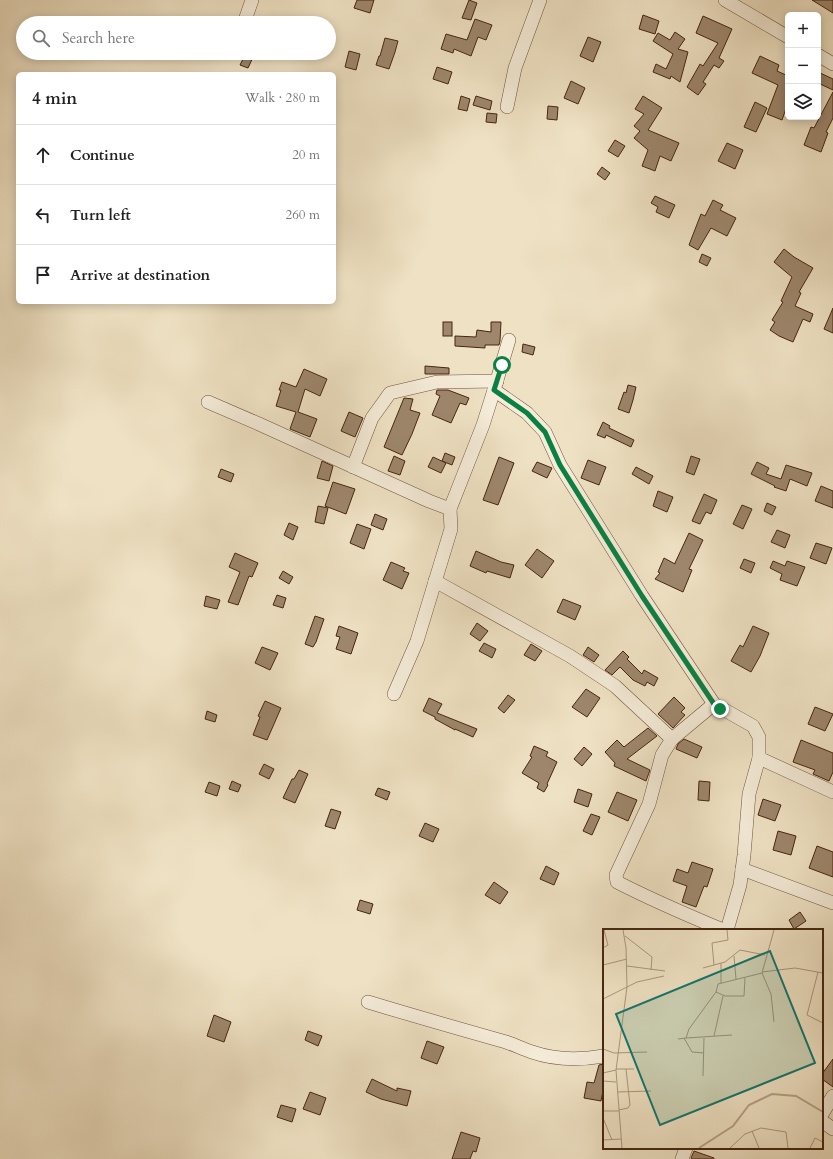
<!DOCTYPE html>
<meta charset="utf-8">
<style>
body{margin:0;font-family:Cardo,serif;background:#f6f6f6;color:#222}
.controls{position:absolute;right:12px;top:12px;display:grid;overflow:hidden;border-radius:6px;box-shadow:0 2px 10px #0003}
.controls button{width:36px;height:36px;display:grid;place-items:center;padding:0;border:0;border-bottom:1px solid #e0e0e0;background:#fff;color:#222;font:20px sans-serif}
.stop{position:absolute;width:12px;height:12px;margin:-9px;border:3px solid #0b8043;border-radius:50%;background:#fff}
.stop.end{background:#0b8043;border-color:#fff;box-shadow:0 1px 4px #0008}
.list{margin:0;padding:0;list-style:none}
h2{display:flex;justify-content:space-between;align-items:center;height:52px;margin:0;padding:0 16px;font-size:17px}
h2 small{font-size:13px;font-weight:400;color:#767676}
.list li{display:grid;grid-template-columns:26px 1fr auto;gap:12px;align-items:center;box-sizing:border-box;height:60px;padding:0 16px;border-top:1px solid #e0e0e0}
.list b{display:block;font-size:15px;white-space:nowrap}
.list em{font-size:13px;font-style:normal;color:#767676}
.icon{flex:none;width:22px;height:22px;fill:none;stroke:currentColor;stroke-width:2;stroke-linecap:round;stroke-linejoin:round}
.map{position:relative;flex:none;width:833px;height:1159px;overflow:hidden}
.search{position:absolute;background:#fff;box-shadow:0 2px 10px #0003;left:16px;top:16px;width:320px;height:44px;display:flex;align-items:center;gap:10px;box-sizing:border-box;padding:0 14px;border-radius:22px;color:#767676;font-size:15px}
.panel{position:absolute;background:#fff;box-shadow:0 2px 10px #0003;left:16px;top:72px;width:320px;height:232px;border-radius:6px}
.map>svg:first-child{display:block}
</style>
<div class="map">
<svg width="833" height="1159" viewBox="0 0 833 1159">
<rect width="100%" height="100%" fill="#efe2c4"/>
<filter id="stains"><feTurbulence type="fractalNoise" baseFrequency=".005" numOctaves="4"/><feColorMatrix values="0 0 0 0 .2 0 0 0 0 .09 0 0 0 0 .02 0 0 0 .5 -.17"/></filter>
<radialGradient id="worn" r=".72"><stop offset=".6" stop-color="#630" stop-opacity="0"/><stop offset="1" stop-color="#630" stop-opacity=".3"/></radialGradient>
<!-- building -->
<g fill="#9e876d" stroke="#46250f">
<polygon points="357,0 374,0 370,13 354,8"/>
<polygon points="469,0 477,3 471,20 462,18"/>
<polygon points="812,0 833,0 833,13"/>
<polygon points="643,15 659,21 655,34 639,29"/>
<polygon points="703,16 732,29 719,58 724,61 719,68 714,65 703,82 706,84 698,95 687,87 700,64 703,66 718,43 696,33"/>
<polygon points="475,19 492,25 486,40 478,37 471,56 454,49 453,53 441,49 446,34 467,40"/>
<polygon points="675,32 685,39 678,49 688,52 680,82 671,76 670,79 653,72 656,64 666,69 673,54 653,41 658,33 670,40"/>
<polygon points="588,37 601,42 593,62 580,56"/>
<polygon points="385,38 398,41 395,52 389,69 376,65 379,56 380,56"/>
<polygon points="349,51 360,54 356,70 345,67"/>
<polygon points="246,53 255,53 248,68 240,65"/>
<polygon points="760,56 779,65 777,71 788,76 788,103 782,120 767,114 778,85 752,73"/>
<polygon points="437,67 452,72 448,84 433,79"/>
<polygon points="818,72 833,79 833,90 818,83"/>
<polygon points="571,81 585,88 578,104 564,98"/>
<polygon points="833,92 833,118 826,132 828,133 821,152 804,145 811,127 814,128"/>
<polygon points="461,96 470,99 467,111 458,109"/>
<polygon points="476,96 492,101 490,110 473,105"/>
<polygon points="643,96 662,108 648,130 679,143 671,161 660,156 655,171 642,166 648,150 634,138 640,131 634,126 644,114 635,109"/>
<polygon points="755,102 767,108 756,132 744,127"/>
<polygon points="548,106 558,107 557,120 547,119"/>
<polygon points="487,113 497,114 496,123 486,122"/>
<polygon points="615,140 625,146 618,157 608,151"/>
<polygon points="727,143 743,150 735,169 718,161"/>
<polygon points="602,167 610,173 605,180 597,174"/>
<polygon points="655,196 675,205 669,218 656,212 658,207 651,203"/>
<polygon points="713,200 723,205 720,210 736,218 727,236 711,228 698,250 689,245 701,214 705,216"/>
<polygon points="784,249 794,257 813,268 799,292 801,293 795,306 813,314 810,322 803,319 793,342 779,336 770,330 775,322 772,320 783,302 781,301 792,277 774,262"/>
<polygon points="702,254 711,258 707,266 699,262"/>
<polygon points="833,308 833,333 824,329"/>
<rect x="443" y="322" width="9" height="14"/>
<polygon points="491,322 501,322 500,341 499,345 485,345 485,348 455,346 455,336 476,337 477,330 491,332"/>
<polygon points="523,344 535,347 533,355 522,352"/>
<polygon points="425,366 449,368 449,374 425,374"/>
<polygon points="304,369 327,379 320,396 305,389 298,412 317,419 310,437 290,429 296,412 276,406 281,390 279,390 282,382 296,387"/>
<polygon points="628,385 636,387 633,400 629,413 618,409 624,392 626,393"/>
<polygon points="437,390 448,390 469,398 466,405 460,403 451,423 432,415 440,396 436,394"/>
<polygon points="404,398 413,399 410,410 420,413 412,434 402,455 384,447"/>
<polygon points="349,412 363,418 355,437 341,431"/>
<polygon points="603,422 610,426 609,428 634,440 631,447 606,435 605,438 597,435"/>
<polygon points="445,453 455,457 452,465 442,461"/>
<polygon points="394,456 405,461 400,475 388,471"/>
<polygon points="691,456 700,459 694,475 686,472"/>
<polygon points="433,457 446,463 441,473 428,467"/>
<polygon points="499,457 514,463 498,505 483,500"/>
<polygon points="588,460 606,467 599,485 581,478"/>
<polygon points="322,461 333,466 329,481 317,478"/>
<polygon points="537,462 552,468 547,478 532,471"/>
<polygon points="757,462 769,468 766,474 781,479 786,465 812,473 807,486 790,479 786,491 774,487 775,486 751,474"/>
<polygon points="636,467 653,476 649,484 632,474"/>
<polygon points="221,469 234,474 231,482 218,477"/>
<polygon points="333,482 355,489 346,514 325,506"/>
<polygon points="821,486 833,491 833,508 815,501"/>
<polygon points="658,491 673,497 667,512 653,506"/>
<polygon points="704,494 717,500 711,514 706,512 700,524 692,521"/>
<polygon points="767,503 776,507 772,515 764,511"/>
<polygon points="742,505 752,509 743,529 733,524"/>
<polygon points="318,506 328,508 324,524 315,522"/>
<polygon points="375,514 387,519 383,530 371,525"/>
<polygon points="289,523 298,527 293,540 284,535"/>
<polygon points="357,524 371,529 364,549 350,543"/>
<polygon points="777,530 790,535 785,548 771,542"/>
<polygon points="689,533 703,540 689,569 692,570 683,592 655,579 660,573 658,572 664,558 675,564 675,563"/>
<polygon points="816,543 832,548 826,564 810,558"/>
<polygon points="537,549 554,561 542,578 525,565"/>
<polygon points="476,551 501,562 514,565 510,578 487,571 486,573 470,566"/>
<polygon points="235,553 258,563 252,577 249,576 238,605 228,602 240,572 229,567"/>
<polygon points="744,559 755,563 751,573 740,568"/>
<polygon points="773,561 785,566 787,561 805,567 797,586 780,580 782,574 770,568"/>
<polygon points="391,562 405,568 403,571 409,573 402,589 383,580"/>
<polygon points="283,571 293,577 289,584 279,578"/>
<polygon points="277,595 286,598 283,608 273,605"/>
<polygon points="206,596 220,600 217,609 204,606"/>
<polygon points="563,599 581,606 575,620 557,612"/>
<polygon points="315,616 324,619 316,642 313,647 305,644"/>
<polygon points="477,623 488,631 480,641 470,634"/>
<polygon points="339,626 358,633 351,654 336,649 340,637 336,636"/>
<polygon points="753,626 769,633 760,656 751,672 731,661 740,645 743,647"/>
<polygon points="484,643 496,649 492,658 479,651"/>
<polygon points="531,644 542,651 535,661 524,655"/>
<polygon points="262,647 278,653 270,670 255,663"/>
<polygon points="588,647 599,655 594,662 583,655"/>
<polygon points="623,651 629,657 627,659 642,674 644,670 658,678 654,686 647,682 645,686 633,680 620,667 612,675 605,670"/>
<polygon points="586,689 600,698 587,717 572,707"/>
<polygon points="508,695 515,700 504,713 498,708"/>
<polygon points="674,697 685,708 681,712 685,715 673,728 658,714"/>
<polygon points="429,698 442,704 437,713 477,729 473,737 455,729 455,730 435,719 435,717 423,711"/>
<polygon points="265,701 281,708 267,740 253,735 260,717 258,716"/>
<polygon points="815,707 833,714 825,731 808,724"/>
<polygon points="207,711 217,715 215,722 205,719"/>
<polygon points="648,728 657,736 627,759 650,770 646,781 614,766 615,763 605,752 617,740 624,747"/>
<polygon points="684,739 702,747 697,758 676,749 678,744"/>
<polygon points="801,740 833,753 833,772 829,781 813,774 815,770 793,762"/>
<polygon points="534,746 548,752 546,756 557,762 547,784 548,785 544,792 537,788 539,783 522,773 532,757 530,756"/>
<polygon points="584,747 592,754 582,766 574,759"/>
<polygon points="264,764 274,769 269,779 259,774"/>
<polygon points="299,770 308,774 295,803 283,798 292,779 294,779"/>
<polygon points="232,781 241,785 238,792 229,789"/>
<polygon points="699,781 710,782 709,801 698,800"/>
<polygon points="209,782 220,786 217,796 205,792"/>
<polygon points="378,788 390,792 387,800 375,795"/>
<polygon points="578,789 592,794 588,807 574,802"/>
<polygon points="617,792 637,800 628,821 608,812"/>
<polygon points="763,799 781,805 775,821 758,815"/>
<polygon points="331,809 341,812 335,829 325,826"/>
<polygon points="591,814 600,817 592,835 583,831"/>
<polygon points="425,823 439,829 433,842 419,836"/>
<polygon points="778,831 796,836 791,855 773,850"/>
<polygon points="817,846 833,852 833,877 809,868"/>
<polygon points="692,862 713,869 707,887 704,886 696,907 682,902 687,886 673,881 677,869 688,873"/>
<polygon points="546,866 559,873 554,885 540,879"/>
<polygon points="494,882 508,892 500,904 485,895"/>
<polygon points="360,900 373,904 370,914 357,910"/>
<polygon points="800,912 806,921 794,929 789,920"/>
<polygon points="214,1015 231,1022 224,1042 207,1036"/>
<polygon points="308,1031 322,1036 318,1046 305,1040"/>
<polygon points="427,1041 444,1047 437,1064 421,1058"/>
<polygon points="833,1059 833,1087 822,1079 822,1074"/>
<polygon points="604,1064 604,1086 601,1101 584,1098 587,1082 594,1083 599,1065"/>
<polygon points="372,1079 397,1091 397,1088 411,1091 407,1106 381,1099 366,1092"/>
<polygon points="310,1092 326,1098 320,1115 303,1109"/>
<polygon points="281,1105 296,1109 292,1122 277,1117"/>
<polygon points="461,1132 480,1138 476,1152 473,1151 470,1159 452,1159"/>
<polygon points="694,1151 714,1158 714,1159 693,1159 691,1158"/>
</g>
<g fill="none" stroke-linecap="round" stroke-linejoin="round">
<!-- minor casing -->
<g stroke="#70543c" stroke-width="14">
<g id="minor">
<polyline points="725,0 788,37"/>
<polyline points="244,23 252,0"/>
<polyline points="818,55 833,64"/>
<polyline points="507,107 515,68 540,0"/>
<polyline points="509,340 494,390 527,413 545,432 560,465 642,596 714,704 753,726 759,737 759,758 749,794 744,855 740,885 727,930"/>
<polyline points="208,402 259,424 429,501 450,509"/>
<polyline points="353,467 372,418 390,393 437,382 497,381"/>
<polyline points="435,581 570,656 615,686 672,739"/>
<polyline points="394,694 417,641 451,529 450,509 483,425 494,390"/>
<path d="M714 704 672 739 662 755 649 804 616 875 617 882C652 900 687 915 723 930"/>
<polyline points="759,758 833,792"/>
<polyline points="742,869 833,903"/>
<path d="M368 1002C414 1016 460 1029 506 1042 515 1045 523 1049 532 1052 555 1060 580 1060 604 1056"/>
<polyline points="822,1114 833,1096"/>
<polyline points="822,1121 833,1129"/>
<polyline points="682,1159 686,1148"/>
</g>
</g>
<!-- minor -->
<use href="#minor" stroke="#f5ecd9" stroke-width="13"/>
</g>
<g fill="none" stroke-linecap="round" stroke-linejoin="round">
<!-- route -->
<polyline stroke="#0b8043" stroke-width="5" points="502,365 494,390 527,413 545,432 560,465 642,596 714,704 720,709"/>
</g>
<!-- overview -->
<g transform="translate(603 929)">
<rect width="220" height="220" fill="#efe2c4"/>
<path fill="none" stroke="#b6a286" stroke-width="2" d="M96 219 130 197 146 176 169 165 193 167 220 183"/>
<path fill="none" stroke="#ab967c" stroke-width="1" d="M22 7 49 28 48 41M0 19 5 16 1 1M131 27 133 50M0 36 24 30M111 36 109 14 125 11 124 1M24 37 62 42M100 39 122 33 137 21 162 26M159 43 192 39 220 44M215 43 204 86 220 94M159 44 168 65 171 93M118 54V34M113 63 122 67H141L142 49M0 70 34 53 61 47M111 107 120 67M81 109 89 123 101 124M83 109 129 106M75 110 83 109 86 100 113 63 115 55 159 44 171 1M0 120 11 124 44 123M13 140H31M0 144 13 141M100 147 101 109M0 152 13 153M14 163 48 162M16 181 25 179 27 176 23 140M0 182H16M0 189 9 211M149 202 156 219M0 211 18 210M19 219 13 141 24 58 23 19 20 1M127 219 142 205 158 199 183 203 185 219M207 219 212 209 220 213"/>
<path fill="#0f766e" fill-opacity="0.15" stroke="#0f766e" stroke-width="2" d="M167 22 212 134 57 196 13 85Z"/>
<rect width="220" height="220" fill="none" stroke="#46250f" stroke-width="2"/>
</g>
<rect width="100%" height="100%" filter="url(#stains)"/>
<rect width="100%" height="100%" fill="url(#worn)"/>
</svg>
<div class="controls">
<button>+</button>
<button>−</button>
<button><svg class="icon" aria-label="layers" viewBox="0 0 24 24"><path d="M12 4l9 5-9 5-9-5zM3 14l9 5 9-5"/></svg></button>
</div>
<div class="stop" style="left:502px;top:365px"></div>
<div class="stop end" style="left:720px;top:709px"></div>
<div class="search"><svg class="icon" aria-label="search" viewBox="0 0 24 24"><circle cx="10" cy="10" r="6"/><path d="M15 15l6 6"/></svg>Search here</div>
<section class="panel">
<h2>4 min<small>Walk · 280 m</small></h2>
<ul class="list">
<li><svg class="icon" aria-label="ahead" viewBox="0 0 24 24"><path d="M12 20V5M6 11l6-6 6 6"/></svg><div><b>Continue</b></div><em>20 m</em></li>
<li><svg class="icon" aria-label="left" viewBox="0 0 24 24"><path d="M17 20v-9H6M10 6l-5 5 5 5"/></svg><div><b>Turn left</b></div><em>260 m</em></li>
<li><svg class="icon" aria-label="arrive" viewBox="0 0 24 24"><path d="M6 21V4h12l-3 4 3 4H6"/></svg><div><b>Arrive at destination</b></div></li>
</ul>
</section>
</div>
